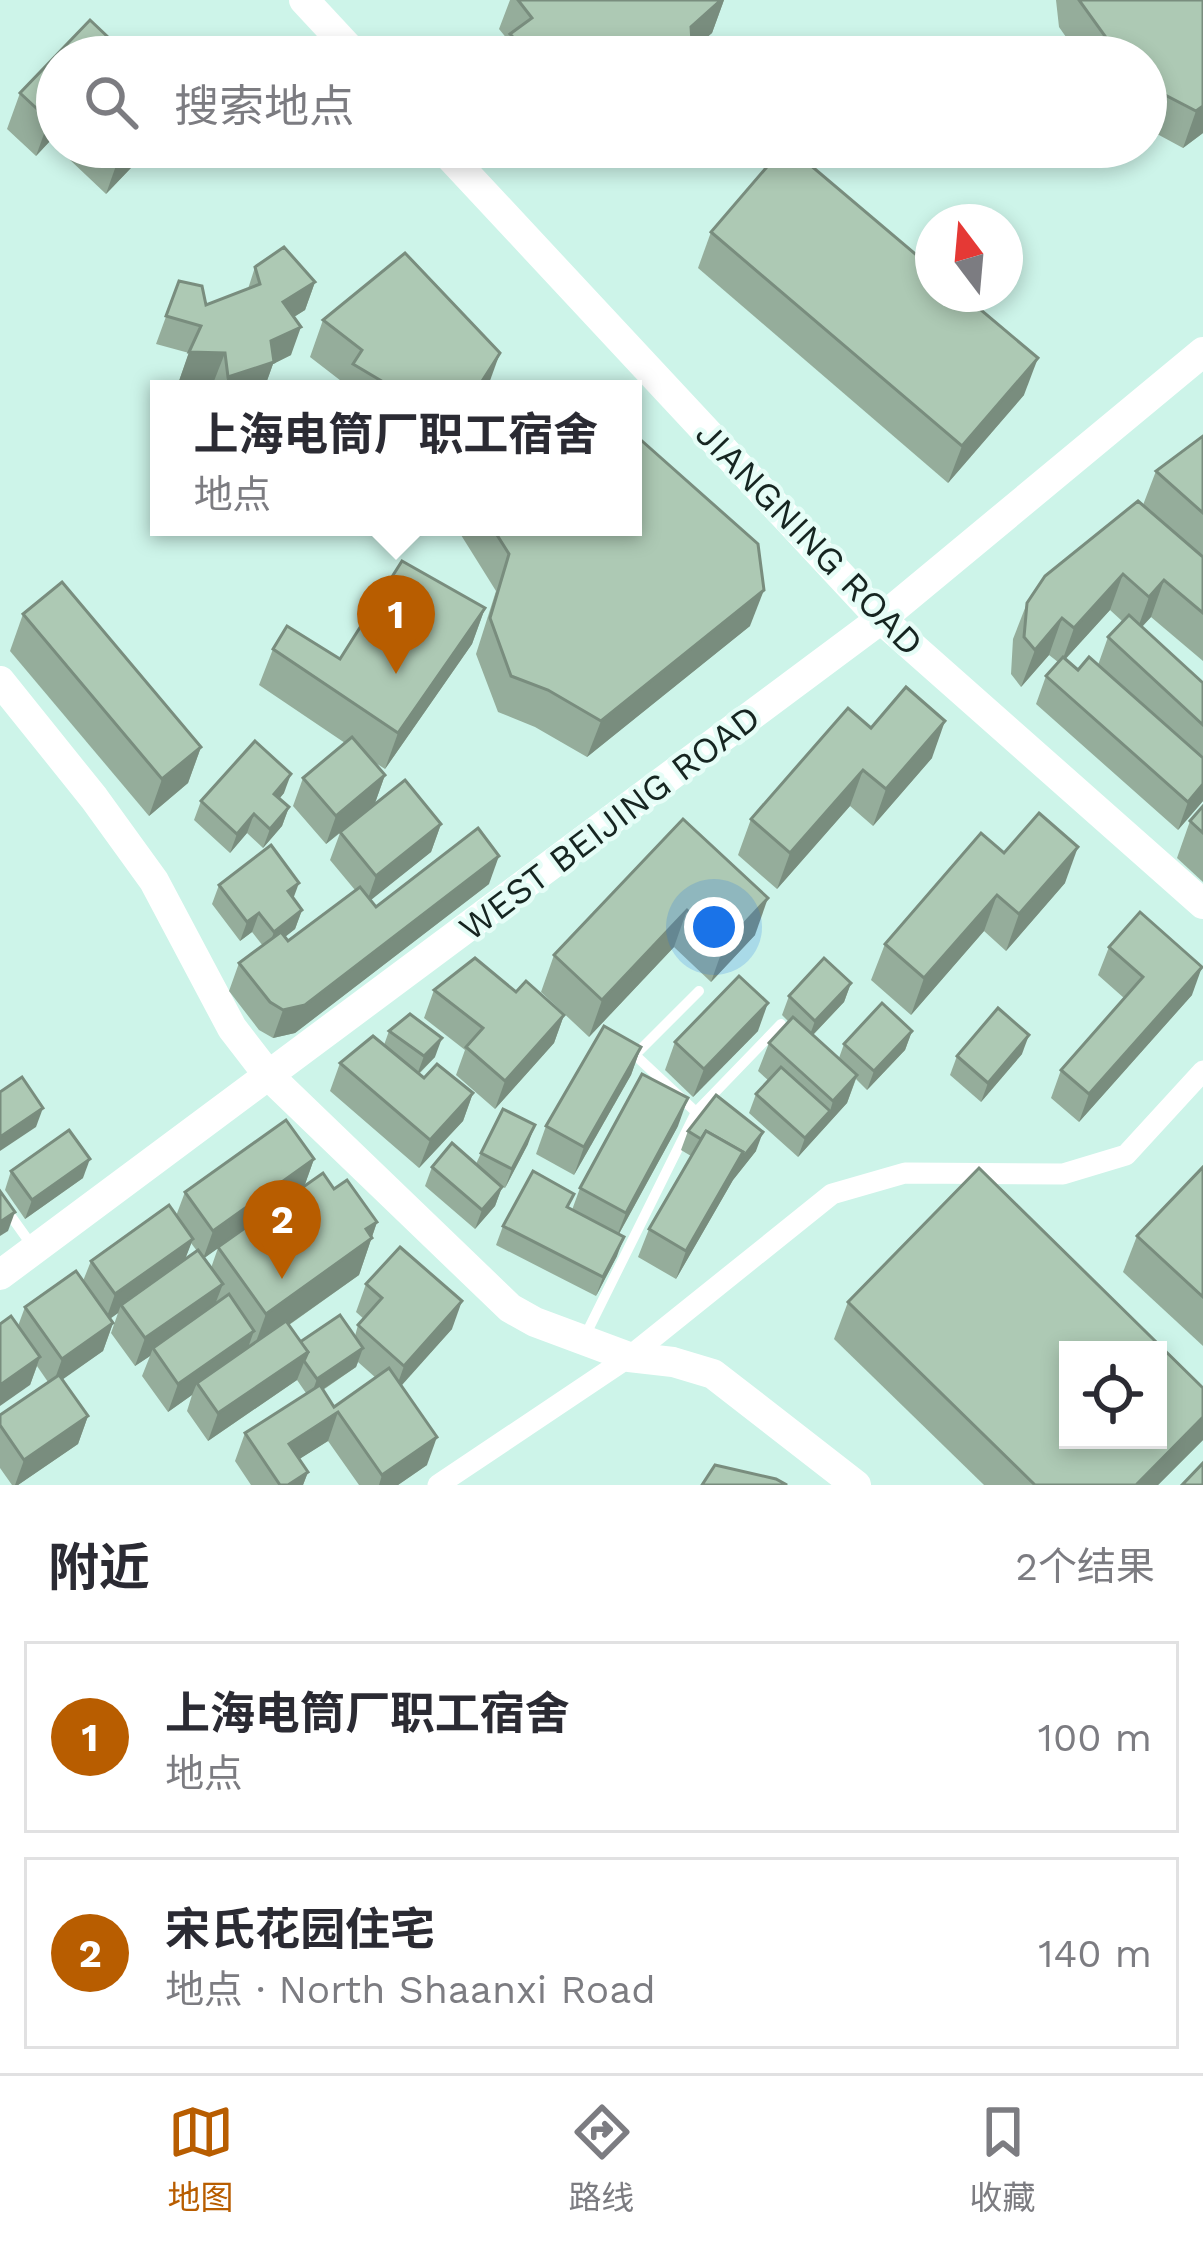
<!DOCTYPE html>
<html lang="zh">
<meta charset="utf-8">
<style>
body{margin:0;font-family:"Work Sans","Noto Sans SC",sans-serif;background:#f2f2f3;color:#2b2b33}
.controls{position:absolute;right:36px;bottom:36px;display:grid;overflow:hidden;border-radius:0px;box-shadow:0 6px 18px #0003}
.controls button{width:108px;height:108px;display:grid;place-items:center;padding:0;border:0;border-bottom:3px solid #e1e1e2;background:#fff;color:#2b2b33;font:60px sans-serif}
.compass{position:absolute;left:915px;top:204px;width:108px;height:108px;border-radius:50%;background:#fff;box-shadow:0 6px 18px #0003;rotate:344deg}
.you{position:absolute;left:714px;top:927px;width:42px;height:42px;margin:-30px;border:9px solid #fff;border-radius:50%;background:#1a73e8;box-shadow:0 0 0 18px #1a73e833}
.badge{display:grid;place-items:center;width:78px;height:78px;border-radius:50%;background:#b85d00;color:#fff;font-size:39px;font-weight:700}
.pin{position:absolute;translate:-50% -99px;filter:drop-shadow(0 3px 6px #0008)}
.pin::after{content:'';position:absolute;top:63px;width:42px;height:36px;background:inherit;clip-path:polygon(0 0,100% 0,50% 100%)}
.popup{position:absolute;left:150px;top:380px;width:492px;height:156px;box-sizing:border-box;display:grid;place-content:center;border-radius:0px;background:#fff;filter:drop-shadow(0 3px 9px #0005);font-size:39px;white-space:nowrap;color:#7c7c81}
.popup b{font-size:45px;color:#2b2b33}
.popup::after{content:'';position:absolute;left:50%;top:100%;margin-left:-24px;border:24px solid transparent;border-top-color:#fff}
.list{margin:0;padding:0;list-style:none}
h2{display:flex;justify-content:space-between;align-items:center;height:156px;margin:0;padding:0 48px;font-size:51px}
h2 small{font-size:39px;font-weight:400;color:#7c7c81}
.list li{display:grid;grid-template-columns:78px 1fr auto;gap:36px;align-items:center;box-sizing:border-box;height:192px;margin:0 24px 24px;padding:0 24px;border:3px solid #e1e1e2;border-radius:0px}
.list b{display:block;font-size:45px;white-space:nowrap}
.list p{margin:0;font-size:39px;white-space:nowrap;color:#7c7c81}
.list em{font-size:39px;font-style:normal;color:#7c7c81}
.icon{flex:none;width:66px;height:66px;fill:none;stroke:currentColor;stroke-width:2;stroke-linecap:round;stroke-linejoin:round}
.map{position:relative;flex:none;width:1203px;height:1485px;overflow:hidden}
.search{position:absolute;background:#fff;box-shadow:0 6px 18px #0003;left:36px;right:36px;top:36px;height:132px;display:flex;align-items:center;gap:30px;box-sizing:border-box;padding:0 42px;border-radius:66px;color:#7c7c81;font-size:45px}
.sheet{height:588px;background:#fff}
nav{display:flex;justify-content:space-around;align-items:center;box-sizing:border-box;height:168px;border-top:3px solid #e1e1e2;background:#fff;font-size:33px;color:#7c7c81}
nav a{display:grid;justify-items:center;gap:6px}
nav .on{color:#b85d00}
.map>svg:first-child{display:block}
</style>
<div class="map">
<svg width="1203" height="1485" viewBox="0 0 1203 1485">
<rect width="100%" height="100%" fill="#cdf4e9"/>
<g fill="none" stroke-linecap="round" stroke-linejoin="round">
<!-- service -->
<g stroke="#fff" stroke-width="10">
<polyline points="696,1112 635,1055 699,991"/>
<polyline points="0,1201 33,1247"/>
<polyline points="584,1338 696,1112 781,1024"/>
</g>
<!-- minor -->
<polyline stroke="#fff" stroke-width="21" points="438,1485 629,1357 832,1194 905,1173 1063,1174 1126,1155 1203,1071"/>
<!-- secondary -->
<g stroke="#fff" stroke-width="30">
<polyline points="304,0 357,57"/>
<polyline points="441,147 881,619 1203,904"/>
<polyline points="0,681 94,798 154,881 232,1028 269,1076 510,1308 535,1322 629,1357 673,1362 713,1374 856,1485"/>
<polyline points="0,1275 881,619 1203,352"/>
</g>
</g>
<!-- wall -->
<g fill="#95ad9b" fill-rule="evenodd">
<polygon points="510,0 724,0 712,33 692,50 693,57 501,57 508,40 499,29"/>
<polygon points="1056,0 1203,0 1203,133 1183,148 1146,128 1146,57 1080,57 1059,27"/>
<polygon points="57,57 57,147 151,147 106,194 50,141 36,156 7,129 20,93"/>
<polygon points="711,232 1024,395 948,483 698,268"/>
<polygon points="255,267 315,282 305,310 294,317 291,355 273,364 264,389 216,389 214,381 179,381 189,353 156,344 179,281 206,305 248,289"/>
<polygon points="323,320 487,389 344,389 345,384 310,357"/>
<path d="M1203 436V661L1151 617 1142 627 1203 683V801L1178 830 1036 704 1046 676 1058 662 1049 655 1021 687 1011 674 1013 639 1027 603 1143 505 1156 471ZM1110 610 1122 621 1108 637 1098 665 1078 670 1065 659Z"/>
<polygon points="456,527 633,527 750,626 587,757 535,727 498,712 476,654 496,591"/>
<polygon points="485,608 472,644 385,769 374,762 385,775 375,803 353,821 441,824 431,852 370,900 376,907 489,884 295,1033 273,1038 259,1030 229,991 239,963 263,946 252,932 240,941 212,904 219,885 293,899 302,910 295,929 285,937 288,941 355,890 330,860 340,833 326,844 293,806 303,778 345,743 259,685 273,649 340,659"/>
<polygon points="23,614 201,747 188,783 149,816 10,651"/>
<polygon points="871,728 932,758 873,826 850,806 777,889 738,855 751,819"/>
<polygon points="284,793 279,799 289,807 282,826 263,848 247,833 230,853 194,820 201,801"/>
<polygon points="1203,806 1203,882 1177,858 1190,821"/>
<polygon points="683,819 755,935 711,982 674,947 589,1037 541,992 554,955"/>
<polygon points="1004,853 1065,883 1006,951 984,931 911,1015 871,980 885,944"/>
<polygon points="1109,947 1192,995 1079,1122 1051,1098 1061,1070 1124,998 1098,975"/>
<polygon points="851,983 844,1002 813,1035 839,1058 844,1044 912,1031 905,1050 867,1090 856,1079 847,1103 798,1157 749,1113 756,1094 769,1081 758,1071 769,1043 789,1022 782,1015 789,996"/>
<polygon points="434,990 516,992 564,1015 554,1043 495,1109 456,1075 465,1050 424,1018"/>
<polygon points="389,1031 435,1057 419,1074 424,1078 473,1093 463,1121 419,1168 330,1091 340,1063 384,1045"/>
<polygon points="758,1031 693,1097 665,1070 675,1042"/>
<polygon points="641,1047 631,1075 574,1175 536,1154 546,1126"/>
<polygon points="1022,1054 981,1102 950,1075 957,1056"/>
<polygon points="678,1126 619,1234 617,1256 596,1296 496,1245 503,1226 569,1209 572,1210 580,1188"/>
<polygon points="688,1131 756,1151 733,1180 676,1279 638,1257 649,1229 691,1156 681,1150"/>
<polygon points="528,1144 505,1188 501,1186 502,1187 495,1206 475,1229 425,1186 432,1167 476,1164 481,1153"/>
<path d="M314 1159 304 1187 334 1189 377 1222 359 1275 289 1325 300 1342 355 1336 358 1325 364 1319 356 1312 366 1284 452 1329 401 1385 427 1465 398 1485H359L328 1441 299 1459 308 1472 303 1485H251L235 1461 245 1433 306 1393 297 1380 208 1441 187 1411 192 1395 168 1412 142 1376 150 1356 135 1366 111 1333 118 1313 110 1319 113 1323 103 1351 62 1379 88 1416 78 1444 18 1485H12L0 1468V1415L48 1382 37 1366 30 1385 18 1326 25 1307 83 1281 91 1261 176 1216 185 1192ZM191 1243 197 1251 185 1259ZM218 1248 211 1268 204 1258ZM358 1362 376 1378 334 1407 323 1390 356 1367Z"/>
<polygon points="1203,1167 1203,1346 1123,1272 1137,1236"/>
<polygon points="11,1171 83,1178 25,1219 5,1190"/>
<polygon points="848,1302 1203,1388 1203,1440 1158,1485 984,1485 834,1339"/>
</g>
<!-- shaded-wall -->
<g fill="#798d7e">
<polygon points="721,0 724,0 712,33 684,57 691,27"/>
<polygon points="1203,106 1203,133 1183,148 1196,111"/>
<polygon points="57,112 57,123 50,141 36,156 49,120"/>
<polygon points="129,147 151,147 106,194 119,157"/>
<polygon points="315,282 305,310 273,330 283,302"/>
<polygon points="301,327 291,355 273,364 264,389 223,389 228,377 271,341"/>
<polygon points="189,352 225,353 214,381 179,381"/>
<polygon points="500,353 487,389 477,389 480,382"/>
<polygon points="1038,358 1024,395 948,483 962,446"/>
<polygon points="1123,574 1110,610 1061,664 1074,628"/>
<polygon points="1164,580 1151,617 1136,633 1149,597"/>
<polygon points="764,590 750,626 587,757 601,721"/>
<polygon points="485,608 472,644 385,769 398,733"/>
<polygon points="1062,618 1049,655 1021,687 1035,650"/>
<polygon points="945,721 932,758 873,826 886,789"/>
<polygon points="201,747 188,783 149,816 162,779"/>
<polygon points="863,770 850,806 777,889 790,853"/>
<polygon points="291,774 284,793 267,813 274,794"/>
<polygon points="385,775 375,803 326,844 336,816"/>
<polygon points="1203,784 1203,801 1178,830 1188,802"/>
<polygon points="289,807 282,826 263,848 270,829"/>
<polygon points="254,814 247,833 230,853 237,834"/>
<polygon points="441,824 431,852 366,904 376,876"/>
<polygon points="1078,847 1065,883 1006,951 1019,914"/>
<polygon points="499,856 489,884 295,1033 273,1038 283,1010"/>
<polygon points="299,883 292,902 288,891"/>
<polygon points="997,895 984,931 911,1015 924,978"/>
<polygon points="768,898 755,935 711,982 724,945"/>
<polygon points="302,910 295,929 267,951 274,932"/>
<polygon points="687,910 674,947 589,1037 602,1000"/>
<polygon points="259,913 252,932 240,941 247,922"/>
<polygon points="1202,967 1192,995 1079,1122 1089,1094"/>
<polygon points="851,983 844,1002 808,1040 815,1021"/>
<polygon points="768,1003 758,1031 693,1097 704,1069"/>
<polygon points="564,1015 554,1043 495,1109 505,1081"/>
<polygon points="912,1031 905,1050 867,1090 874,1071"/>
<polygon points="1029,1035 1022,1054 981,1102 988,1083"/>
<polygon points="442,1038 435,1057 417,1075 424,1056"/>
<polygon points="641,1047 631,1075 574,1175 584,1147"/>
<polygon points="857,1075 847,1103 798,1157 805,1138 830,1111 833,1101"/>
<polygon points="473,1093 463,1121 419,1168 430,1140"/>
<polygon points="688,1098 678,1126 615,1241 626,1213"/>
<polygon points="43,1108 36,1127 0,1151 0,1137"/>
<polygon points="535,1125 528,1144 505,1188 512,1169"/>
<polygon points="763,1132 756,1151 733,1180 676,1279 686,1251 743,1152"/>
<polygon points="90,1159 83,1178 25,1219 32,1200"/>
<polygon points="314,1159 304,1187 203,1259 213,1231"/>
<polygon points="502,1187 495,1206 475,1229 482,1210"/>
<polygon points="15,1212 8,1231 0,1236 0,1222"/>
<polygon points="377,1222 359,1275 253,1350 266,1314"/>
<polygon points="624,1237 617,1256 596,1296 603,1277"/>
<polygon points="193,1239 182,1267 121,1305 118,1313 105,1322 115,1294"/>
<polygon points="223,1284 212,1312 153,1348 150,1356 135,1366 145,1338"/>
<polygon points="462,1301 452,1329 394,1394 404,1366"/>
<polygon points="113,1323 103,1351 52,1387 62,1359"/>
<polygon points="254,1331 244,1359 197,1383 192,1395 168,1412 178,1384"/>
<polygon points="363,1348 356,1367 310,1398 317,1379"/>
<polygon points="308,1352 297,1380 208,1441 218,1413"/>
<polygon points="40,1357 30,1385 0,1406 0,1385"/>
<polygon points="338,1412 328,1441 279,1472 289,1444"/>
<polygon points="88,1416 78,1444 18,1485 15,1485 24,1460"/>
<polygon points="1203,1417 1203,1440 1158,1485 1136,1485"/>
<polygon points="437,1437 427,1465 398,1485 379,1485 382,1475"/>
<polygon points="308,1472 303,1485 288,1485"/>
</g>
<!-- building -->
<g fill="#adc9b4" stroke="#798d7e" stroke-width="3" fill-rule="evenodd">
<polygon points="518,0 721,0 691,27 693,57 589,57 581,48 571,57 532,57 510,34 532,18"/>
<polygon points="1079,0 1203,0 1203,106 1196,111 1146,85 1146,57 1120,57"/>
<polygon points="90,20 129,57 57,57 57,112 49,120 20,93"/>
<polygon points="108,147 129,147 119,157"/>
<polygon points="784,147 789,147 933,269 933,294 962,294 1038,358 962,446 711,232"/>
<polygon points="284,247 315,282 283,302 301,327 271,341 274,362 228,377 225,353 189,352 201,326 166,316 179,281 202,286 206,305 260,284 255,267"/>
<polygon points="405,253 500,353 477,389 395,389 353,364 362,350 323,320"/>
<polygon points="633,433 758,544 764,590 601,721 548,690 511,676 490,618 509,554 492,527 633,527"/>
<polygon points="1203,436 1203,513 1156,471"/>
<polygon points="1138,501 1203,557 1203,613 1164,580 1149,597 1123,574 1074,628 1062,618 1035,650 1024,637 1027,603 1045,576"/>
<polygon points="402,561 485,608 398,733 273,649 287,626 340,659"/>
<polygon points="62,582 201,747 162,779 23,614"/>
<polygon points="1129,615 1203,683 1203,725 1108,637"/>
<polygon points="1063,657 1078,670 1089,657 1203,758 1203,784 1188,802 1046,676"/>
<polygon points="906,687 945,721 886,789 863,770 790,853 751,819 848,708 871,728"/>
<polygon points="352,737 385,775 336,816 303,778"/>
<polygon points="255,741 291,774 274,794 289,807 270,829 254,814 237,834 201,801"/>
<polygon points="405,780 441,824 376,876 340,832"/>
<polygon points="1203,806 1203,833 1190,821"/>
<polygon points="1039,813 1078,847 1019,914 997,895 924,978 885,944 981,833 1004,853"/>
<polygon points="683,819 768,898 724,945 687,910 602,1000 554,955"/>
<polygon points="478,828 499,856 305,1005 283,1010 270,1002 239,963 281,932 288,941 360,887 376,907"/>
<polygon points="271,845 299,883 288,891 302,910 274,932 259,913 247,922 219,885"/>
<polygon points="1140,912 1202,967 1089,1094 1061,1070 1143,977 1109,947"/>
<polygon points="475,958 516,992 526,981 564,1015 505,1081 466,1047 483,1028 434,990"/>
<polygon points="824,958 851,983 815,1021 789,996"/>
<polygon points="739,976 768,1003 704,1069 675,1042"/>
<polygon points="882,1003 912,1031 874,1071 844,1044"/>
<polygon points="998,1008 1029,1035 988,1083 957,1056"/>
<polygon points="410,1014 442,1038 424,1056 389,1031"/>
<polygon points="793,1017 857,1075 833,1101 769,1043"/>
<polygon points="604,1026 641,1047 584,1147 546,1126"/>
<polygon points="373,1036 424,1078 437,1064 473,1093 430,1140 340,1063"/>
<polygon points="781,1067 830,1111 805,1138 756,1094"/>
<polygon points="642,1074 688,1098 626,1213 580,1188"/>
<polygon points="22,1077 43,1108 0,1137 0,1092"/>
<polygon points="716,1095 763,1132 740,1161 743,1152 706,1131 701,1139 688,1131"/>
<polygon points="503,1109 535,1125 512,1169 481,1153"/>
<polygon points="286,1120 314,1159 213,1231 185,1192"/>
<polygon points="69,1130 90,1159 32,1200 11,1171"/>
<polygon points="706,1131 743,1152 686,1251 649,1229"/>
<polygon points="452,1143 502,1187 482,1210 432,1167"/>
<polygon points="1203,1167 1203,1297 1137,1236"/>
<path d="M979 1168 1203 1388V1417L1136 1485H1035L848 1302ZM1068 1350H1158V1440H1068Z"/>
<polygon points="533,1171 574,1194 567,1207 624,1237 603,1277 503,1226"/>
<polygon points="323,1173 334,1189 347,1180 377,1222 366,1229 372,1238 266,1314 218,1247"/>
<polygon points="0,1191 15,1212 0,1222"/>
<polygon points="169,1205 193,1239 115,1294 91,1261"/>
<polygon points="400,1247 462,1301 404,1366 358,1325 382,1298 366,1284"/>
<polygon points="198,1250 223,1284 145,1338 121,1305"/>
<polygon points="76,1271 113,1323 62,1359 25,1307"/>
<polygon points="229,1294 254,1331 178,1384 153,1348"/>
<polygon points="340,1315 363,1348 317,1379 304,1361 308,1352 300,1342"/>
<polygon points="11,1316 40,1357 0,1385 0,1324"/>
<polygon points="286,1321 308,1352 218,1413 197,1383"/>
<polygon points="389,1368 437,1437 382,1475 338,1412 289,1444 308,1472 288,1485 280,1485 245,1433 320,1385 334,1407"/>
<polygon points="59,1375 88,1416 24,1460 0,1425 0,1415"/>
<polygon points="1203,1463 1203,1485 1182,1485"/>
<polygon points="715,1465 776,1479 787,1485 702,1485"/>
</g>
<g text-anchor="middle" stroke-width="9" stroke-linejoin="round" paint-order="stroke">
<!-- street labels -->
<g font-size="36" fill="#162521" stroke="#e6fdf7">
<text transform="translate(810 538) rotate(46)" y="13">JIANGNING ROAD</text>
<text transform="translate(609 822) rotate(-37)" y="13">WEST BEIJING ROAD</text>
</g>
</g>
</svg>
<div class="controls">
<button><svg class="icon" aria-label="locate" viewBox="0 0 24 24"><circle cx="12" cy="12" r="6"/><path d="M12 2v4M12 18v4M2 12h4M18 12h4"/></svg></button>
</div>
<svg class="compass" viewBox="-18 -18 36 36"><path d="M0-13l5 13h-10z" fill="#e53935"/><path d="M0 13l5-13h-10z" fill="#7c7c81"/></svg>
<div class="you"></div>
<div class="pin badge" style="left:396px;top:674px">1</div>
<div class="popup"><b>上海电筒厂职工宿舍</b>地点</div>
<div class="pin badge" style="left:282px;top:1279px">2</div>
<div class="search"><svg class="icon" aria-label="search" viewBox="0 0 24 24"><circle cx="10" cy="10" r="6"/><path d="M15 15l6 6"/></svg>搜索地点</div>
</div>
<section class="sheet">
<h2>附近<small>2个结果</small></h2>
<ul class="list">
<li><span class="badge">1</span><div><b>上海电筒厂职工宿舍</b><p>地点</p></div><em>100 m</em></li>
<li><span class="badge">2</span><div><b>宋氏花园住宅</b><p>地点 · North Shaanxi Road</p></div><em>140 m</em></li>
</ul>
</section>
<nav>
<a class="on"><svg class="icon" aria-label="map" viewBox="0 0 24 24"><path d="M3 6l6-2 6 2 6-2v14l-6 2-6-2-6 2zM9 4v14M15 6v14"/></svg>地图</a>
<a><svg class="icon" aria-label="directions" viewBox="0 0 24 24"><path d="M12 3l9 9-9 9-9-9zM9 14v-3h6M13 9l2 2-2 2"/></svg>路线</a>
<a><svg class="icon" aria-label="saved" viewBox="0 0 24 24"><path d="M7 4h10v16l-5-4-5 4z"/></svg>收藏</a>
</nav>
